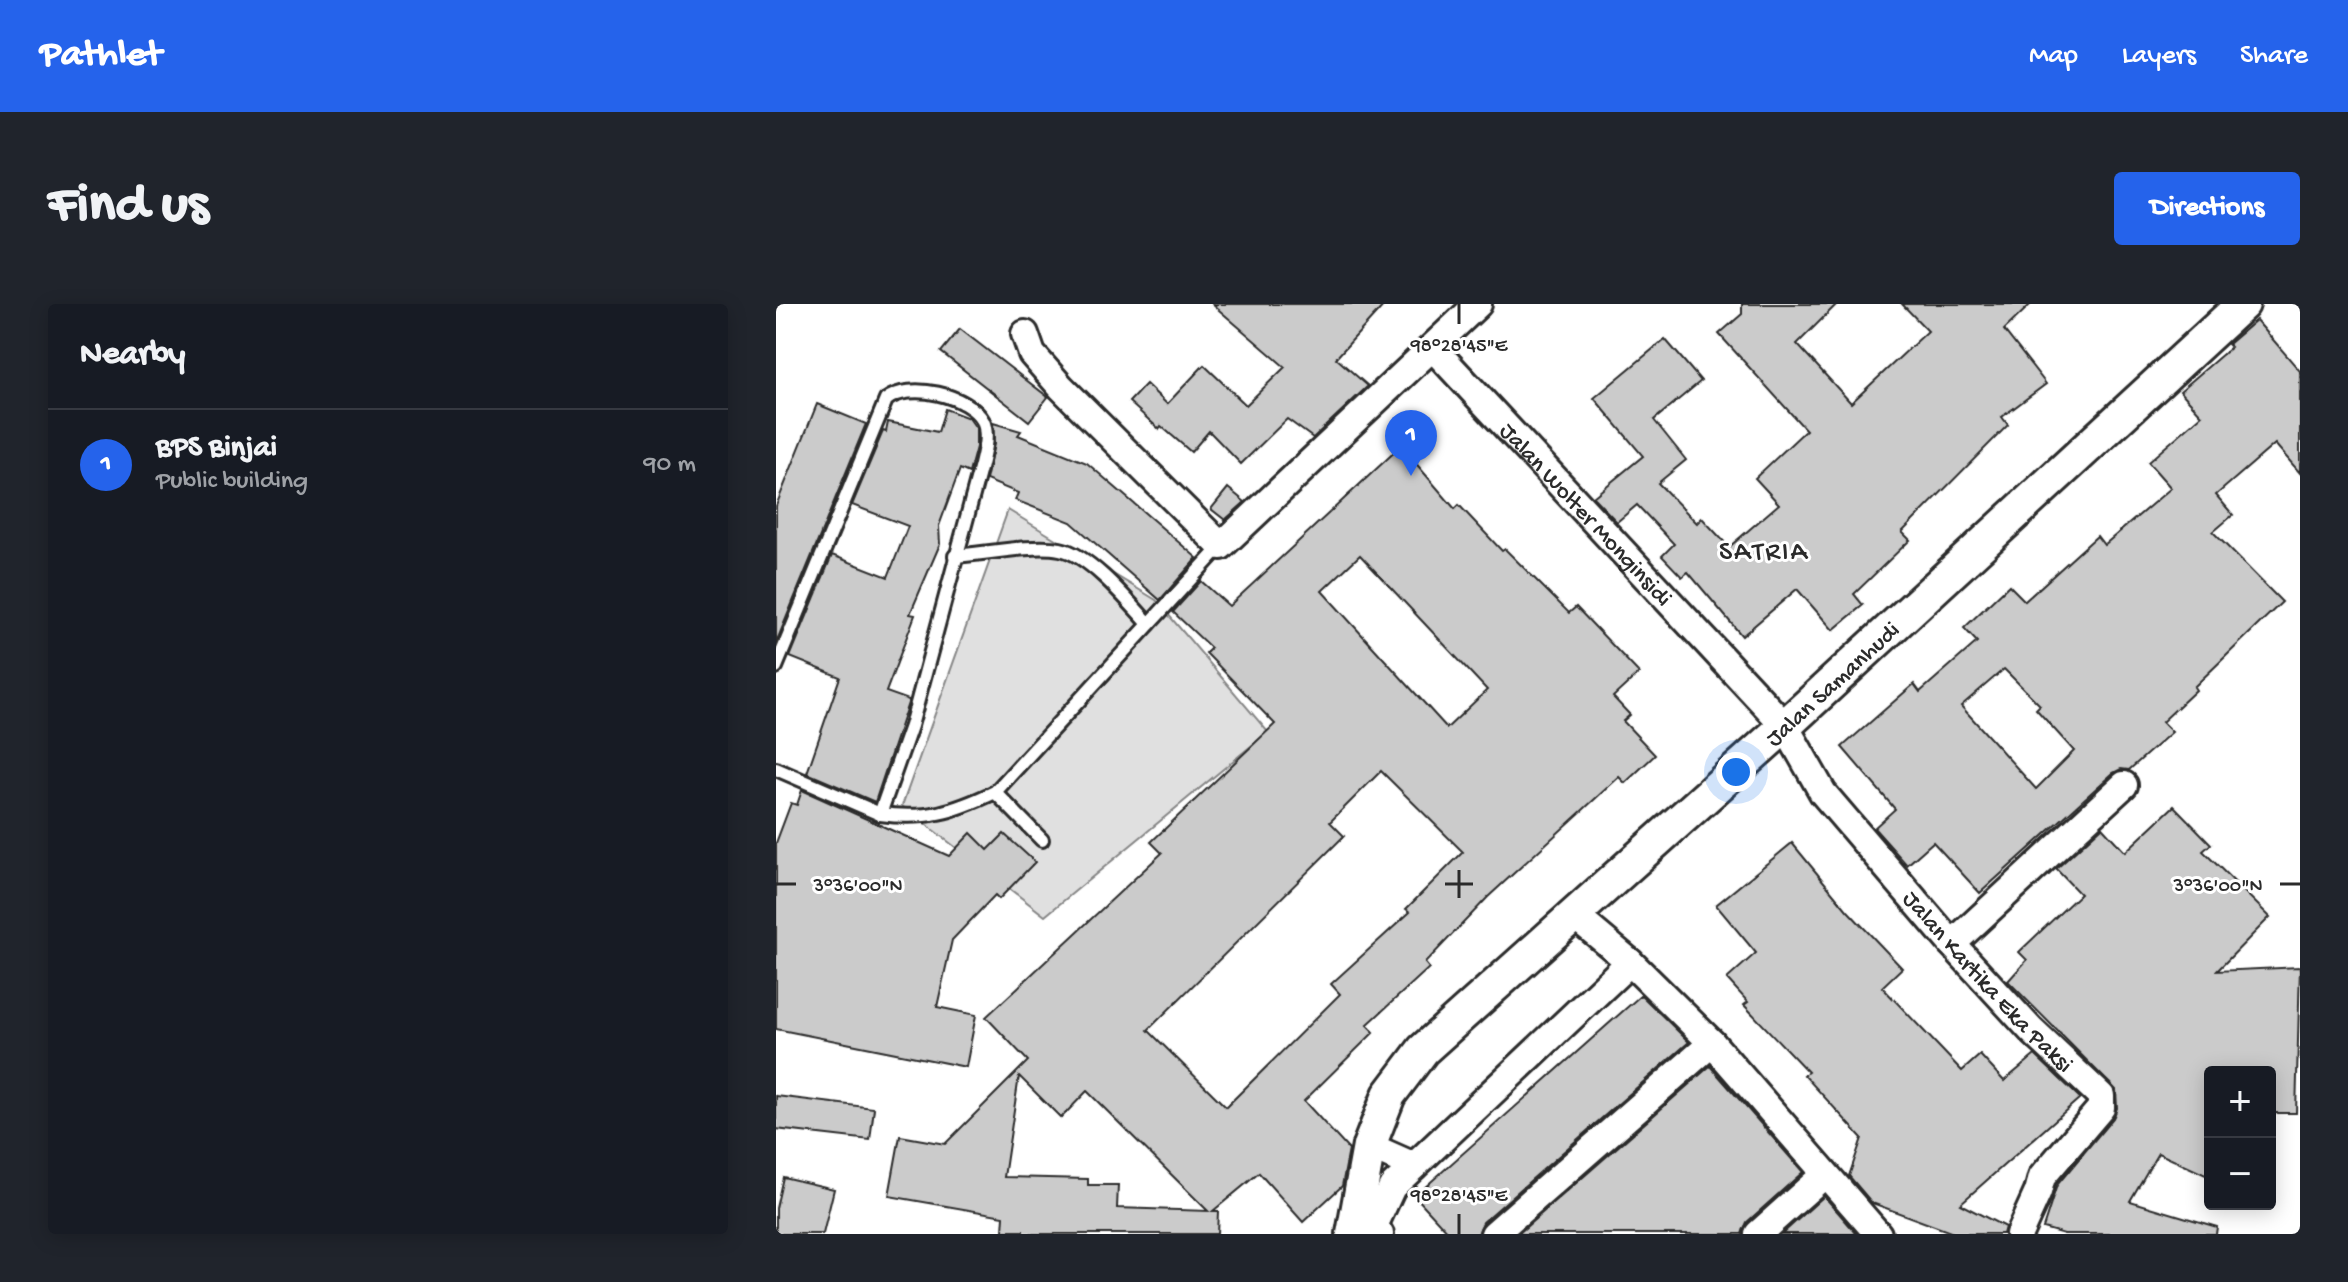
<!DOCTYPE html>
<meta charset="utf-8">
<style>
body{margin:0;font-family:"Gochi Hand",sans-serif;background:#20242c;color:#f1f3f6}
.controls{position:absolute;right:24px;bottom:24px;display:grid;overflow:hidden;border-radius:8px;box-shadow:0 4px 20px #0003}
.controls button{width:72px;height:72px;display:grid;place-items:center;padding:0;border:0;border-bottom:2px solid #363941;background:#171b24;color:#f1f3f6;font:40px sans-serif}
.you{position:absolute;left:960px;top:468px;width:28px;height:28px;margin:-20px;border:6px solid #fff;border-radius:50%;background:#1a73e8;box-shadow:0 0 0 12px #1a73e833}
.badge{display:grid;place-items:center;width:52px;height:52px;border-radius:50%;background:#2563eb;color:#fff;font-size:26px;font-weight:700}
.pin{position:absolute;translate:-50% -66px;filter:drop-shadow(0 2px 4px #0008)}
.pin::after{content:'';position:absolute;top:42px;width:28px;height:24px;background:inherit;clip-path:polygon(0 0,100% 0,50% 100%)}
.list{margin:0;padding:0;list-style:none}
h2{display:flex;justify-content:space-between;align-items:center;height:104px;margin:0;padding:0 32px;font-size:34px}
h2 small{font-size:26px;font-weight:400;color:#9ea1a6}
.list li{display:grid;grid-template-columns:52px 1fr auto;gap:24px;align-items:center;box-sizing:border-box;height:112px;padding:0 32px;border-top:2px solid #363941}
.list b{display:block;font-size:30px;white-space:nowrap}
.list p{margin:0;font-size:26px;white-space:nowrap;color:#9ea1a6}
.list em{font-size:26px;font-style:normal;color:#9ea1a6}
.map{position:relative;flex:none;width:1524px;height:930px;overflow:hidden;border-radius:8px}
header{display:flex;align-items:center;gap:48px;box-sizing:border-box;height:112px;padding:0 40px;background:#2563eb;color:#fff}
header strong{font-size:38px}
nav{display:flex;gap:44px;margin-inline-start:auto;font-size:28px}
.intro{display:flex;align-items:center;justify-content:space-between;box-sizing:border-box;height:192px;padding:0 48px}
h1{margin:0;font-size:56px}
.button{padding:20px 36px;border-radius:8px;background:#2563eb;color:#fff;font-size:28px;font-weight:700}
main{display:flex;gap:48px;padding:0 48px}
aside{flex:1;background:#171b24;border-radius:8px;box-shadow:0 4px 20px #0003}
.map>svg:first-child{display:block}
</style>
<header>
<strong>Pathlet</strong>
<nav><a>Map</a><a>Layers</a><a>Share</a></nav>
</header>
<div class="intro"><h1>Find us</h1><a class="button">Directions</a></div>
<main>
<aside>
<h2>Nearby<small></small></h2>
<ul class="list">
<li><span class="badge">1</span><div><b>BPS Binjai</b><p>Public building</p></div><em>90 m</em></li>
</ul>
</aside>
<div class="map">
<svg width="1524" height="930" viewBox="0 0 1524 930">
<rect width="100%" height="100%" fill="#fff"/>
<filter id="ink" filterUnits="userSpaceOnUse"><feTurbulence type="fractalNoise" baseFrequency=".0125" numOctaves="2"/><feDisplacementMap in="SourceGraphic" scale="16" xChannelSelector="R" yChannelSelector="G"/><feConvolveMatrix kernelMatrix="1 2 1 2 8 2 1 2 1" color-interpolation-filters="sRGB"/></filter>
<g filter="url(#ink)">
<!-- green -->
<polygon fill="#e0e0e0" stroke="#868686" stroke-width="2" points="232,206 380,296 492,428 269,612 126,502"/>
<!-- building -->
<g fill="#cbcbcb" stroke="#2b2b2b" stroke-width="2" fill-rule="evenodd">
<polygon points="436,0 609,0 560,54 592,82 537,134 511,115 465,160 433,127 415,148 385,122 383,125 353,98 370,80 391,100 428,61 470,101 509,63"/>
<polygon points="966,0 1061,0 1021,40 1075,99 1152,27 1126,0 1255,0 1228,26 1270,80 1226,113 1232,121 1126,228 1134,236 1078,290 1087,301 1057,326 1021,285 966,332 912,268 906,273 886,252 898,240 861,201 841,218 817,193 867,152 818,94 889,35 925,77 878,116 910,156 882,179 921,219 926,214 953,243 1003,200 979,174 1030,126 943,30 966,10"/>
<path d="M1480 16 1524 67V169L1499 140 1440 191 1457 211 1437 228 1506 298 1418 383 1420 386 1386 418 1396 428 1353 466 1345 465 1337 469 1204 589 1157 538 1131 561 1098 524 1119 505 1066 443 1138 380 1144 388 1201 338 1188 324 1233 281 1249 297 1321 232 1328 241 1395 184 1372 158 1426 111 1404 87 1455 43 1452 40ZM1228 365 1264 401 1260 405 1298 447 1260 485 1185 402Z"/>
<polygon points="184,25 272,93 253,117 165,48"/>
<polygon points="41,100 90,120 0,339 0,202"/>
<polygon points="169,105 193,114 200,124 200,143 193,169 184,165 163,222 164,240 134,310 139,311 110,388 133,396 99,498 31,469 64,373 14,353 56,251 112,273 132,222 76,201 107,127 110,128 112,118 162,128"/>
<polygon points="217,119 245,127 242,131 311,159 421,254 384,296 295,218 239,196 242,189 210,176 218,140"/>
<path d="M625 142 679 205 683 201 726 247 729 245 793 309 800 303 863 369 837 393 854 411 847 417 879 451 849 479 843 473 712 593 649 659 653 664 591 721 598 728 528 797 573 846 566 882 527 918 483 869 437 907H442L441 930H247V927H227L228 912 113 892 124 832 169 840 252 757 210 713 386 549 375 538 499 420 430 349 435 344 397 308 425 277 453 302ZM584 251 711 386 671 424 546 287ZM605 467 687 548 630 605 634 608 555 680 564 690 450 803 372 726 568 532 554 518ZM243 772 285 814 311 787 432 907 341 904 342 881H312V875L228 873Z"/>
<polygon points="452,184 469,198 449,216 435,205"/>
<polygon points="26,486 173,552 195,529 212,546 228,530 259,558 223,595 219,591 176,636 161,703 200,711 190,763 0,725 0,539 15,499 21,501"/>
<polygon points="1398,502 1435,540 1427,547 1494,613 1441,667 1524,663 1520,809 1494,809 1494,768 1434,768 1434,873 1382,849 1354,897 1441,923 1440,930 1288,930 1267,924 1281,881 1337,814 1341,804 1340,786 1232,677 1251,656 1243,648 1304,590 1280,565 1326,523 1349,548"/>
<polygon points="1016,539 1071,606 1126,664 1106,683 1186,767 1204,751 1228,777 1259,751 1304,794 1184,900 1229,923 1227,930 1180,930 1096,899 1073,872 1086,834 1028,771 1032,768 968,701 972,698 951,675 980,649 940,601"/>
<polygon points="865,691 913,738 707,918 702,930 674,930 639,892"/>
<polygon points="934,762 1027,868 971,918 966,930 742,930"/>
<polygon points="0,792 98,804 94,836 0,825"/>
<polygon points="7,873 58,885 47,930 0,930 0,904"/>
<polygon points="1048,892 1081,930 1006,930"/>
</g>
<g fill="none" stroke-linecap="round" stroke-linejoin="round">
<!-- service casing -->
<g stroke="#2b2b2b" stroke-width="18">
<g id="service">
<path d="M179 252C208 250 256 240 284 245 313 250 354 299 373 320"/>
<path d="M0 363 110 96C133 77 193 91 207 117 213 130 208 148 205 161L135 422 104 510"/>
<path d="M0 465 104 510C151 516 177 508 219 488L445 242"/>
<polyline points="219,488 266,536"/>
</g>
</g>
<!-- minor casing -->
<g stroke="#2b2b2b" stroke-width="32">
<g id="minor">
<polyline points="249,30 256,50 285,83 445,242 702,0"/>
<path id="s1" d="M657 44 1009 422 1047 489 1176 640 1255 726 1325 792V804L1266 873 1262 888 1243 930"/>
<polyline points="798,611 854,658 936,739 1102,930"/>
<polyline points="1176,640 1348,481"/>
<polyline points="593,842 638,862"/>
<polyline points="604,930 598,922 616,883 854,658"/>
<polyline points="718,930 936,739"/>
<polyline points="982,930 1048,871"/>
</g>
</g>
<!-- tertiary casing -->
<g stroke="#2b2b2b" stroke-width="38">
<g id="tertiary">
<path id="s2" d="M577 930 593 842 613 791 647 746 1009 422 1467 0"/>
</g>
</g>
<!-- service -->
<use href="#service" stroke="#fff" stroke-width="12"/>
<!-- minor -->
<use href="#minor" stroke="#fff" stroke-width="26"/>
<!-- tertiary -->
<use href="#tertiary" stroke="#fff" stroke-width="32"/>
</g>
</g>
<!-- ticks -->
<path fill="none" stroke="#2b2b2b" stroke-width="3" d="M683 0V20M683 566V594M0 580H20M669 580H697M1504 580H1524M683 910V930"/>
<g text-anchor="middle" stroke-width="6" stroke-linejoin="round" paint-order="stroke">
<!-- street labels -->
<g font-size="24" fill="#2b2b2b" stroke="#fff">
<text dy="8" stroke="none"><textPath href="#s1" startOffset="226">Jalan Wolter Monginsidi</textPath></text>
<text dy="8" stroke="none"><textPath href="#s2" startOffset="750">Jalan Samanhudi</textPath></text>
<text dy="8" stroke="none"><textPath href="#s1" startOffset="844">Jalan Kartika Eka Paksi</textPath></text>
</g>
<!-- quarter labels -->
<g font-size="28" letter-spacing="2" fill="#2b2b2b" stroke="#fff">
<text x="988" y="255">SATRIA</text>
</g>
</g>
<g font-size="20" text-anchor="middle" fill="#2b2b2b" stroke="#fff" stroke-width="6" stroke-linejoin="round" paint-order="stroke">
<text x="683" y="47">98°28'45"E</text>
<text x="82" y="587">3°36'00"N</text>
<text x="1442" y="587">3°36'00"N</text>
<text x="683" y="897">98°28'45"E</text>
</g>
</svg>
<div class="controls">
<button>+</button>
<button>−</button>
</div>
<div class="you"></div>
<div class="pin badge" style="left:635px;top:172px">1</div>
</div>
</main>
